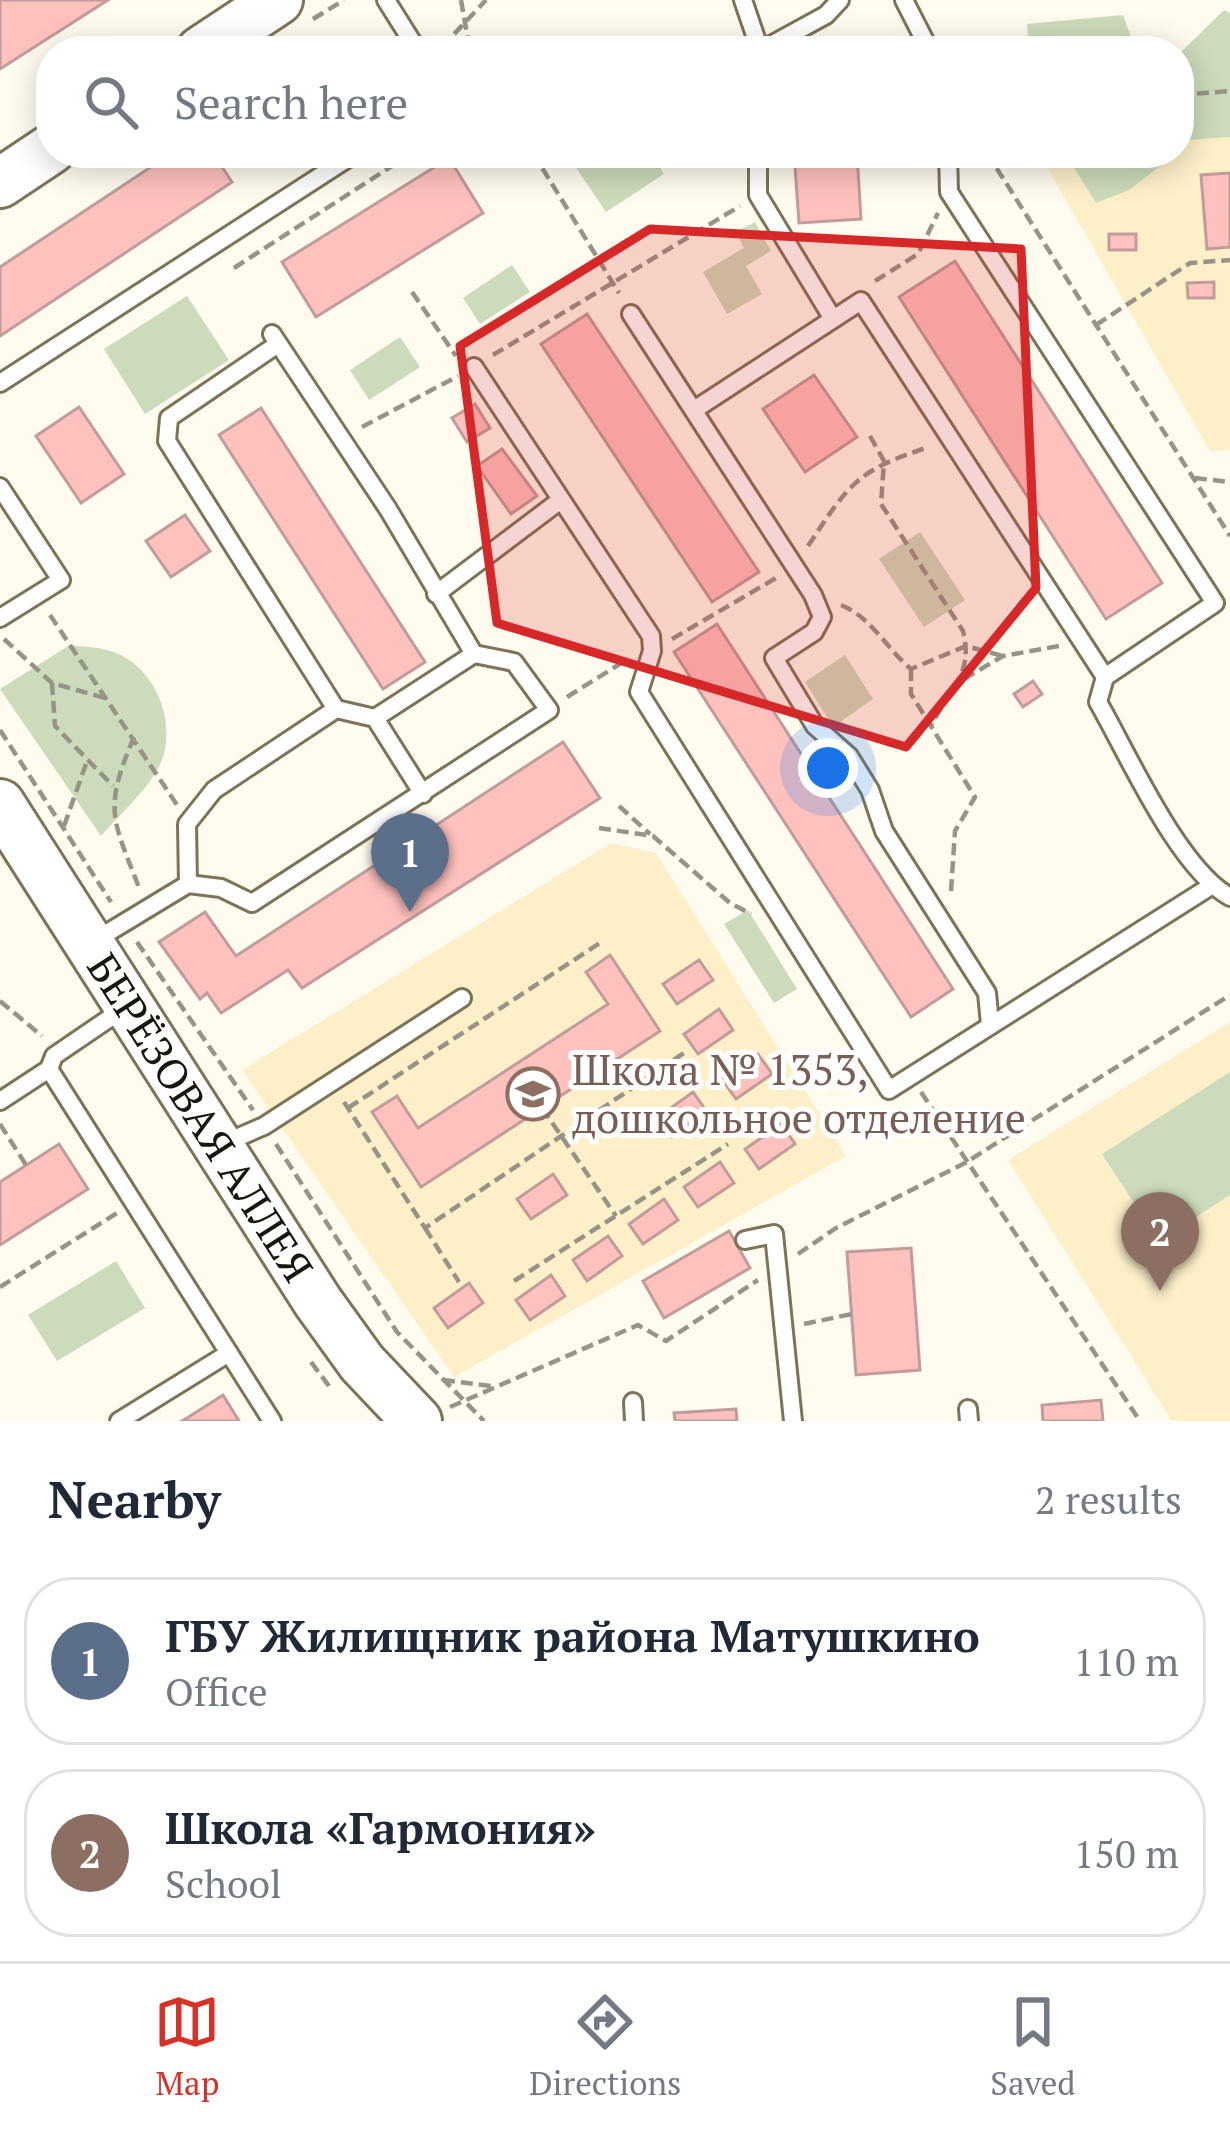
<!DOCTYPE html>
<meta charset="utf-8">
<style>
body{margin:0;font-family:"PT Serif",serif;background:#f2f2f3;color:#1f2937}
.you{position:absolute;left:828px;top:768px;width:42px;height:42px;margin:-30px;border:9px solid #fff;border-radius:50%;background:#1a73e8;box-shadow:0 0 0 18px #1a73e833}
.badge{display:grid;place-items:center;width:78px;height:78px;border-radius:50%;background:#d93025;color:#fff;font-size:39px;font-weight:700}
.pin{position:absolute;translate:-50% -99px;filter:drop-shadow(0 3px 6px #0008)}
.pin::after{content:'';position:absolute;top:63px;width:42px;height:36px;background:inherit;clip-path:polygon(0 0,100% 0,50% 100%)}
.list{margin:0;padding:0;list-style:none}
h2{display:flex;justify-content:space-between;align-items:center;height:156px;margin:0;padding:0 48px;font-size:51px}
h2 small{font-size:39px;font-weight:400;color:#747a83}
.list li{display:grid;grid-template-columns:78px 1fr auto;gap:36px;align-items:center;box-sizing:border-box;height:168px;margin:0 24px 24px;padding:0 24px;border:3px solid #e0e1e3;border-radius:48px}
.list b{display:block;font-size:45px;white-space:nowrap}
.list p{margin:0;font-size:39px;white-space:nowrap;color:#747a83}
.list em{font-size:39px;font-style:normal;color:#747a83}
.icon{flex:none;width:66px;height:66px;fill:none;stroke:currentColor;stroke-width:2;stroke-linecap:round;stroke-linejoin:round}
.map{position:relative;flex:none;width:1230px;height:1421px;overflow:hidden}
.search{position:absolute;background:#fff;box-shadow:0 6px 30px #0003;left:36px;right:36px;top:36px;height:132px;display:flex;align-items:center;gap:30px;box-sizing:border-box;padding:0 42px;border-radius:48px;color:#747a83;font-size:45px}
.sheet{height:540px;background:#fff}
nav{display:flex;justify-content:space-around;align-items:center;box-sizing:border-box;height:168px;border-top:3px solid #e0e1e3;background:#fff;font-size:33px;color:#747a83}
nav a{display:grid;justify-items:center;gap:6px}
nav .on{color:#d93025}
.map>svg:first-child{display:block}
</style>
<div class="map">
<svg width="1230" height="1421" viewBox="0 0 1230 1421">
<rect width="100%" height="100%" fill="#fffbee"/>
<!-- built -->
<g fill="#fdf0c9">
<polygon points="1230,101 1230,450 1210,451 1039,153 1179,153 1179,105"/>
<polygon points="611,843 656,853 846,1156 454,1377 242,1070"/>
<polygon points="1230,1022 1230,1421 1172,1421 1008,1160"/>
</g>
<!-- green -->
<g fill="#ccdbbb">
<polygon points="1224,10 1230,13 1230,137 1189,140 1179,151 1179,54"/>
<polygon points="1123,15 1136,51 1029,51 1027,24"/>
<polygon points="566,153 651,153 664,174 606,212"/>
<polygon points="1065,153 1177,153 1129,190 1096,203"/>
<polygon points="755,222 771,251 746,266 762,294 727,314 703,272 744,248 736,232"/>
<polygon points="512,265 530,292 480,324 463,298"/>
<polygon points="187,296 229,360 145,414 104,349"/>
<polygon points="400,337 420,367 369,400 350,370"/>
<polygon points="920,532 965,600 924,627 879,559"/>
<path d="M70 645C84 647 103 647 116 653 159 670 181 732 156 772 142 795 118 816 101 836L0 689Z"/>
<polygon points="845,655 873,699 833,727 805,682"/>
<polygon points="748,910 797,989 774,1003 724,924"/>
<polygon points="1230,1072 1230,1195 1159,1241 1102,1154"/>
<polygon points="116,1261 145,1308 57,1361 28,1315"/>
</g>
<!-- building -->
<g fill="#fec1be" stroke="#c09c9a" stroke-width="3">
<polygon points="0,0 108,0 0,69"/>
<polygon points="172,153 213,153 232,182 0,336 0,267"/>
<polygon points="794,153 857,153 861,219 799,223"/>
<polygon points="449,158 483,213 316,317 282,262"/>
<polygon points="1230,173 1230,247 1207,249 1201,175"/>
<rect x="1109" y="234" width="27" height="16"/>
<polygon points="955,261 1162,583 1106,619 899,297"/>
<polygon points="1214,282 1214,298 1188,298 1187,283"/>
<polygon points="587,314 759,572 712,602 541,344"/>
<polygon points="814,375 857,437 805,472 763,409"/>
<polygon points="475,404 490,428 467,442 452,418"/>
<polygon points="79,407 124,474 81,503 36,436"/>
<polygon points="261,408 425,662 383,689 219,435"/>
<polygon points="502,449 537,496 511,514 477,466"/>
<polygon points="185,515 210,551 171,577 146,541"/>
<polygon points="717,624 953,989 911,1017 674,652"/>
<polygon points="1033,681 1042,694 1023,707 1014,694"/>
<polygon points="563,742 600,798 302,988 288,970 221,1013 207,993 200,999 159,942 205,912 236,956"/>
<polygon points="610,955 660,1031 421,1187 372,1112 397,1096 418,1128 608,1004 586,972"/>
<polygon points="699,960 713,980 677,1004 663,984"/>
<polygon points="719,1009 733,1030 698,1054 684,1034"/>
<polygon points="758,1054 772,1074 736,1099 722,1079"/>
<polygon points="693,1092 707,1112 672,1137 658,1117"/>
<polygon points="781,1124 795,1144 759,1169 745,1149"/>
<polygon points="59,1144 88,1189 0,1245 0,1182"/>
<polygon points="720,1162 734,1183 698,1207 684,1187"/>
<polygon points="553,1174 567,1195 531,1219 517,1199"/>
<polygon points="664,1199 678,1220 643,1244 629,1224"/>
<polygon points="729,1231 750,1268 664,1318 643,1281"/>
<polygon points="608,1236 622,1256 587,1281 573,1260"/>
<polygon points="911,1248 920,1370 856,1375 847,1252"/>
<polygon points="551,1275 565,1296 530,1320 516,1300"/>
<polygon points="469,1283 483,1303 448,1328 434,1308"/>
<polygon points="223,1395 239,1421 182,1421 187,1418"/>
<polygon points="1101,1400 1103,1421 1043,1421 1042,1405"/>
<polygon points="736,1409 737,1421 675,1421 674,1413"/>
</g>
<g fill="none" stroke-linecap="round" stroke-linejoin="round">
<!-- lane casing -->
<g stroke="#7d7457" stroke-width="22">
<g id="lane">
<polyline points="386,0 418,51"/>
<polyline points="743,0 760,50"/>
<polyline points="904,0 930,51"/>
<polyline points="760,51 826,15 840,0"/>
<polyline points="758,153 758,195 833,319"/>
<path d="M948 153 949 192 1215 603 1105 677 1098 702C1129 756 1178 868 1230 897"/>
<polyline points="631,314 813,595 822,617 814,632 774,658 815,726 849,756 870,790 884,831 987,993 990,1024"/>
<polyline points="474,367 651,636 652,651 639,692 889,1090 1211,886"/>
<polyline points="0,383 356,153"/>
<polyline points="694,410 861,301 1105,677"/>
<polyline points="0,487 61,580 0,618"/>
<polyline points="436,594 558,502"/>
<polyline points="336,709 375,718 423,794"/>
<polyline points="375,718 474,654"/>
<polyline points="188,884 187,824 214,790 336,709 167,441 169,418 278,344"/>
<polyline points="94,941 188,884 221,888 252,903 549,710 514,662 474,654 388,509 272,334"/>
<polyline points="126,1007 54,1056 49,1069 272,1421"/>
<polyline points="0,1101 49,1069"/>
<polyline points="220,1145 264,1126 462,998"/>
<polyline points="745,1240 774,1234 793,1421"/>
<polyline points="633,1402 634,1421"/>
<polyline points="968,1409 969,1421"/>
<polyline points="119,1421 229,1353"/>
</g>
</g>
<!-- secondary casing -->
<g stroke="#7d7457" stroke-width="54">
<g id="secondary">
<polyline points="201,51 278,0"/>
<polyline points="0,183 51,149"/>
<path id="s1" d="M0 804 318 1302 362 1363 417 1421"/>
</g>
</g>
<!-- path -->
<g stroke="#979387" stroke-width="4.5" stroke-dasharray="12 6" stroke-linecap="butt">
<polyline points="461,0 470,51"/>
<polyline points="313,19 344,0"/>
<polyline points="442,47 486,0"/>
<polyline points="1179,95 1230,91"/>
<polyline points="533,153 619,293"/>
<polyline points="987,153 1230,536"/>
<polyline points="86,163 102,153"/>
<polyline points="234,268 412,153"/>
<polyline points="875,281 918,254 938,213"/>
<polyline points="412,292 456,356"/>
<polyline points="1096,325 1190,263 1230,260"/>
<polyline points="493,355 740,206"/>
<polyline points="362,427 458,376"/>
<path d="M870 436 884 461 881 504 963 631C974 675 949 690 931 726"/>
<polyline points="1195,478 1230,482"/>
<path d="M808 546C849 484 857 470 929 447"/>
<path d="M841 605C871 617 886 648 911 669L966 646 1003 656"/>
<polyline points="50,615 177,805"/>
<polyline points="4,639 52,683 105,698"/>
<polyline points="672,639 776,578"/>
<polyline points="911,669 911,694 975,797 955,831 951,891"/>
<polyline points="964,679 1003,656 1059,646"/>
<polyline points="52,683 55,726 113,786"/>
<polyline points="567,697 623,662"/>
<polyline points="0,730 111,902"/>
<path d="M134 737C103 810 112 818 140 890"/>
<polyline points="619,806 650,834"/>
<polyline points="64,826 86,764"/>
<polyline points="599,828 653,836 730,903 751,914"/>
<polyline points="137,942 253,1110"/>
<polyline points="0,1001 42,1036"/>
<polyline points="921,1092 1140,1421"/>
<polyline points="344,1102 425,1228 684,1053"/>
<polyline points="348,1108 603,941"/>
<polyline points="542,1108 616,1216"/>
<polyline points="0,1124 26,1165"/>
<polyline points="276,1144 397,1332 484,1421"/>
<polyline points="425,1228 459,1282"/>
<polyline points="798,1254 836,1228 965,1163 1230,995"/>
<polyline points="514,1281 728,1144"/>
<polyline points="0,1287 117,1213"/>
<polyline points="804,1324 852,1314"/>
<polyline points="311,1362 329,1386"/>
<polyline points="443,1380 491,1386"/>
<polyline points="450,1407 638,1325 666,1341 758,1280"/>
</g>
<!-- lane -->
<use href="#lane" stroke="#fff" stroke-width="16"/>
<!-- secondary -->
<use href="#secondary" stroke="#fff" stroke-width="48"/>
</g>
<!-- marked area -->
<path fill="#d62828" fill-opacity="0.2" stroke="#d62828" stroke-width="9" stroke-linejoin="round" d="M650 229 1021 249 1036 588 906 747 497 623 460 346Z"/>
<!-- icons -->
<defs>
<g id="school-ring" transform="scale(2.7)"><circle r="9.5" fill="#fff" stroke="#8d6e63" stroke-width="1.5"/><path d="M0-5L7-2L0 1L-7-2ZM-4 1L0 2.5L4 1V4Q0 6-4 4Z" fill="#8d6e63"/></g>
</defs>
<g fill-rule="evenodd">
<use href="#school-ring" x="533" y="1094"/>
</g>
<g text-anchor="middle" stroke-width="10" stroke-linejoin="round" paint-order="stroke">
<!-- education labels -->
<g font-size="42" fill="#785e54" stroke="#fff" text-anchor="start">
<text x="572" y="1085">Школа № 1353,<tspan x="572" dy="48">дошкольное отделение</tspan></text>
</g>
<!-- street labels -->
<g font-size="42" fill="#19160b" stroke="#fff">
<text dy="15" stroke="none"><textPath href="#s1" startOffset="372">БЕРЁЗОВАЯ АЛЛЕЯ</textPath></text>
</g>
</g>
</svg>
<div class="you"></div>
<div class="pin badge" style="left:410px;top:912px;background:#5c6f8a">1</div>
<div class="pin badge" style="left:1160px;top:1291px;background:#8d6e63">2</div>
<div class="search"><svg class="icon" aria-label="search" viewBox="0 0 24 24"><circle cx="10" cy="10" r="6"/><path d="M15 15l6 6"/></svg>Search here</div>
</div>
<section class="sheet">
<h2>Nearby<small>2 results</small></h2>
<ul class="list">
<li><span class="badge" style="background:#5c6f8a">1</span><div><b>ГБУ Жилищник района Матушкино</b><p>Office</p></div><em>110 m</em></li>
<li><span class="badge" style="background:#8d6e63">2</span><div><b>Школа «Гармония»</b><p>School</p></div><em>150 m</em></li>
</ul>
</section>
<nav>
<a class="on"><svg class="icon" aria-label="map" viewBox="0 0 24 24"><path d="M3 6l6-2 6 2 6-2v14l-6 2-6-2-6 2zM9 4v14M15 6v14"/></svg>Map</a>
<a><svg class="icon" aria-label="directions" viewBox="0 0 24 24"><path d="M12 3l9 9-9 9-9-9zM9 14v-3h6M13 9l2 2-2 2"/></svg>Directions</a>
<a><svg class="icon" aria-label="saved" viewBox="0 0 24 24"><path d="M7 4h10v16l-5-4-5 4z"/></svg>Saved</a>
</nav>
